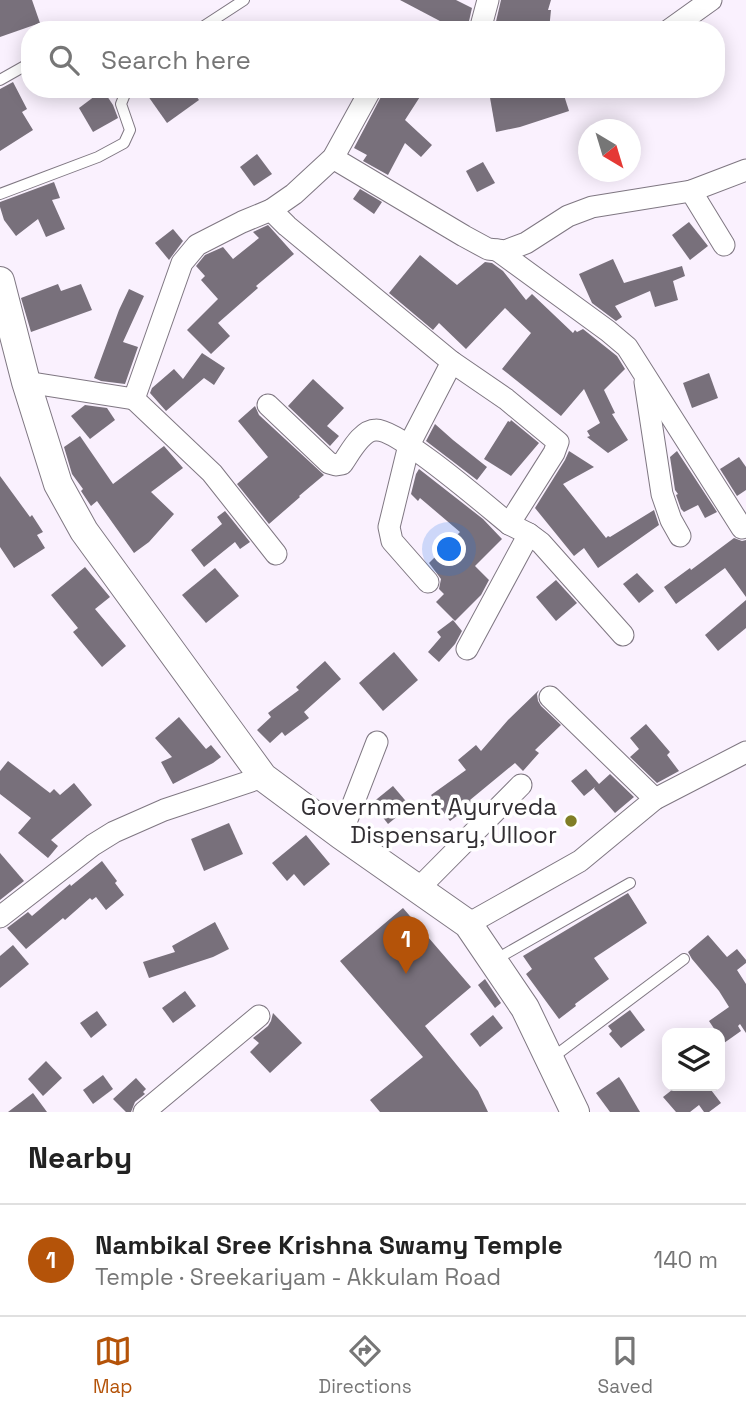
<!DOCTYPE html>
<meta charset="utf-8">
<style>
body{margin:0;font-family:"Space Grotesk",sans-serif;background:#f6f6f6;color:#222}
.controls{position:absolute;right:21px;bottom:21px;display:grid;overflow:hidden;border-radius:14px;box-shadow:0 4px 18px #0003}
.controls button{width:63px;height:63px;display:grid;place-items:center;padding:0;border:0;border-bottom:2px solid #e0e0e0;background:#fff;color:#222;font:35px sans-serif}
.compass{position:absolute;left:578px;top:119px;width:63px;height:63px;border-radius:50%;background:#fff;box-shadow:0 4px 18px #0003;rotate:142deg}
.you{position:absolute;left:450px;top:550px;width:24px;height:24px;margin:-18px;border:5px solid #fff;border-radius:50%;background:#1a73e8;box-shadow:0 0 0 10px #1a73e833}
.badge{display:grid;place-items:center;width:46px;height:46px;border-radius:50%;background:#b45309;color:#fff;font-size:23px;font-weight:700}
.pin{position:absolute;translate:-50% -58px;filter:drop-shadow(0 2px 4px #0008)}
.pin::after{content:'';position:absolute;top:37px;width:24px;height:21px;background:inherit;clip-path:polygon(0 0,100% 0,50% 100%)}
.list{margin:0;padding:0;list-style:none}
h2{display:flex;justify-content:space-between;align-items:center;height:91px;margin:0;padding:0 28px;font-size:30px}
h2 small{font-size:23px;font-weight:400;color:#767676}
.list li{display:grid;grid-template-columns:46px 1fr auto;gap:21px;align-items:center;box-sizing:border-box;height:112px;padding:0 28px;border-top:2px solid #e0e0e0}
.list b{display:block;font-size:26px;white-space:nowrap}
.list p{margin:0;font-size:23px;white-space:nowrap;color:#767676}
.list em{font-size:23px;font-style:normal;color:#767676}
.icon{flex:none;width:38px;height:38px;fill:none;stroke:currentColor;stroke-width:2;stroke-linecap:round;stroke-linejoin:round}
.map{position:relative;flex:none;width:746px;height:1112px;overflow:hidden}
.search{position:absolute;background:#fff;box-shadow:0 4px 18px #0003;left:21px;right:21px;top:21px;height:77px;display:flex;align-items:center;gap:18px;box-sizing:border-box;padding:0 24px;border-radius:28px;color:#767676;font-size:26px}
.sheet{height:203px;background:#fff}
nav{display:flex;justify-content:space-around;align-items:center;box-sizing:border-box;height:98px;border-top:2px solid #e0e0e0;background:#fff;font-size:19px;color:#767676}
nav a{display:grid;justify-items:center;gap:4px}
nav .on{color:#b45309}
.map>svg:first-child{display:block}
</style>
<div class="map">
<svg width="746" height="1112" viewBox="0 0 746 1112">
<rect width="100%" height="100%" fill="#faf1fe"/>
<!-- building -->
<g fill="#78707b">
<polygon points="0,0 32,0 40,23 0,37"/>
<polygon points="400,0 456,0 472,8 467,30 457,30"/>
<polygon points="501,0 551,0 548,10 551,10 549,30 494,30"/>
<polygon points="13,82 27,109 22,112 33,130 0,151 0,89"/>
<polygon points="143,89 191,89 199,100 167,123"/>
<polygon points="384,89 425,89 405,120 432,145 421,157 405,143 388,175 363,161 367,155 354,148 382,95"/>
<polygon points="504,89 562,89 569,111 520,127 496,132 489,92"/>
<polygon points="103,90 113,105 118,118 93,132 79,108"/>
<polygon points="257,154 272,174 254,186 240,167"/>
<polygon points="483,162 495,183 477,192 466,171"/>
<polygon points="54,182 60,198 52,200 65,229 46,237 38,219 16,236 4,220 0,207 0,202"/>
<polygon points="360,189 382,202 374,214 353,199"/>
<polygon points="689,222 708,246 690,260 672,235"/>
<polygon points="268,225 294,254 256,286 258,288 218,323 230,336 211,354 187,330 218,299 201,280 205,276 196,266 205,255 223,247 233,259 259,238 253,232"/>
<polygon points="173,229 183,241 169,260 155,243"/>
<polygon points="420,255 457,285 485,262 492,263 503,271 526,300 532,294 573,333 575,330 577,332 583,329 617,356 625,369 604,390 615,413 612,414 628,440 608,453 587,437 590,436 587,431 600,423 584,389 561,416 502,369 531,333 505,308 466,349 439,323 433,330 389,293"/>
<polygon points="613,259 624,283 682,266 685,276 673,281 678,300 655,307 650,291 615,306 622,317 616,321 592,303 579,274"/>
<polygon points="58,284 61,291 81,284 92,310 31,332 21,298"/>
<polygon points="129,289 144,296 123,342 138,347 125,384 101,381 94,378 119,310"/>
<polygon points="202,353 225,368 214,385 204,378 166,411 150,393 152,388 174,369 183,379"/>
<polygon points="709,373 718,398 692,408 683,383"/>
<polygon points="313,379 344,408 327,426 339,436 330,446 288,406"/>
<polygon points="85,405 107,408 115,420 90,439 71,416"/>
<polygon points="255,406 259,415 324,475 299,496 300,497 269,524 237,484 268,457 238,421"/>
<polygon points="511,420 539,443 511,476 484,459 508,421 510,422"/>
<polygon points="435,424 453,440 487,467 477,480 426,441"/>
<polygon points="80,436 113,484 164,446 183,468 151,492 174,514 149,542 134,553 97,501 91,506 81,491 83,489 72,474 64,447"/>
<polygon points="569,451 594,467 563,484 606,538 608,536 610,537 654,510 659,525 598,568 584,548 574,556 535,508 565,460"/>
<polygon points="677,451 717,512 705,518 698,505 684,512 681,509 676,495 678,494 675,490 670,457"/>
<polygon points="739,457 746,467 746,490 737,496 720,469"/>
<polygon points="419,469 483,519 502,539 475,566 489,580 481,595 455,621 436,602 444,594 439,589 441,579 429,563 460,532 420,498 418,501 411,494 416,474"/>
<polygon points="0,476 30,517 32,515 43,532 37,535 45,548 14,568 0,547"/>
<polygon points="225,511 250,542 240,549 235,542 204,567 191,550 222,524 217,517"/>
<polygon points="734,538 742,541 746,540 746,597 725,568 676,604 664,587 690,568 691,570"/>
<polygon points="85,567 110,597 95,609 126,646 102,667 73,632 78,628 51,595"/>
<polygon points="215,568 239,596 206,623 182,595"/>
<polygon points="637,573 654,591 639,603 623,584"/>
<polygon points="556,580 577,603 556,621 536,597"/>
<polygon points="746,600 746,628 718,651 705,635"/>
<polygon points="453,620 462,631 455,644 439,662 428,652 441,637 437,632"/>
<polygon points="394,652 418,680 383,711 359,683"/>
<polygon points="325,661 341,679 304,712 309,718 285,736 282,732 270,743 257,730 271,717 268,713 299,690 296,687"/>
<polygon points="539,690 537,694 538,701 541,706 561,725 535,750 539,753 523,771 515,763 470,800 473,804 450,821 431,795 466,770 458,760 476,745 481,751 508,720"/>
<polygon points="179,717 206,749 211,745 221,757 213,763 173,784 161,762 172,757 155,738"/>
<polygon points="646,724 670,752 667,755 679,771 657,783 630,757 639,749 630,738"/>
<polygon points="8,761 50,793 54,789 60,795 74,783 92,805 51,840 58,846 48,858 18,833 31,818 0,794 0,771"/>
<polygon points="586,769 599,784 610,774 634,797 615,813 594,789 595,787 584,796 571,781"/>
<polygon points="393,786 410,806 388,824 372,803"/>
<polygon points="229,823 243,854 204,871 191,839"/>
<polygon points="306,835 330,864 304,886 294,874 287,881 272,863"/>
<polygon points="0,853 24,881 0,900"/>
<polygon points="102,861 117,881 115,883 124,895 106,910 96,897 92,900 90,898 65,920 63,918 26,949 7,928 28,912 32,916 70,884 71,886"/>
<polygon points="628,893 647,923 594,958 609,979 575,1004 576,1006 559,1019 526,974 532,969 523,956"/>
<polygon points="403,908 471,987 425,1026 478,1091 488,1112 380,1112 370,1100 423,1057 340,961"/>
<polygon points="215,922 229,949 213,957 149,978 143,962 175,952 172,946"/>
<polygon points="708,935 727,957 737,949 746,960 746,963 737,970 746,984 746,1033 740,1024 738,1026 741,1031 724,1043 720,1037 720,1033 717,1033 709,1021 729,1007 719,991 692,959 688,952"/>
<polygon points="13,945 29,964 0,988 0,956"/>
<polygon points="485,979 501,1003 495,1008 478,985"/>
<polygon points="185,991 196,1006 173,1023 162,1008"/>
<polygon points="630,1010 645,1030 621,1048 609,1034 612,1031 608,1026"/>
<polygon points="97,1011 107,1025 91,1038 80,1023"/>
<polygon points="273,1013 302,1043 270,1073 250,1052 259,1043 253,1038 268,1026 271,1021"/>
<polygon points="493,1015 503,1028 480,1047 470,1034"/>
<polygon points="46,1061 62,1078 43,1096 28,1079"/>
<polygon points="103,1075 113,1089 93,1104 83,1090"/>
<polygon points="619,1077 623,1083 640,1112 610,1112 596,1093"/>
<polygon points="136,1078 146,1089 143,1092 145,1094 135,1102 131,1112 126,1112 113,1099"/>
<polygon points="677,1086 708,1086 721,1103 709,1112 704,1112 699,1105 690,1112 676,1112 663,1097"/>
<polygon points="33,1093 47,1112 8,1112"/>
</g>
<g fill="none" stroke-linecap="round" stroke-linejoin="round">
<!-- lane casing -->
<g stroke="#7f7782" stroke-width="12">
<g id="lane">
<polyline points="198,30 244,0"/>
<polyline points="0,80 30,63"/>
<polyline points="0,194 98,157 124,143 130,130 121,104 127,89"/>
<polyline points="493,961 630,883"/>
<polyline points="552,1058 684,959"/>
</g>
</g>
<!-- street casing -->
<g stroke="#7f7782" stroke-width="23">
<g id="street">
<polyline points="480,30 488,0"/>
<polyline points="669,30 711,0"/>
<polyline points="333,158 464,236 488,249 497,250 505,251 526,243 568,216 592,207 691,191 724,245"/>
<polyline points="691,191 746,170"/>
<polyline points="271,210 287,226 452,362 506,399 558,442 554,453 509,524 529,534 541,543 623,635"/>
<polyline points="497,250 608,331 627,347 742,528"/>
<polyline points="26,382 134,399 182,263 197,245 242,222 271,210 294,194 333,158 371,89"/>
<polyline points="645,382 662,494 671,520 680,536"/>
<polyline points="134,399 212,473 276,554"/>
<path d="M268 405 329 463 336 465 342 464C350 453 361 430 376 430 398 429 487 506 509 524"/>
<polyline points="428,582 392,541 389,527 409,445 452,362"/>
<polyline points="467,649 529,534"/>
<polyline points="550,697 655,799"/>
<polyline points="341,835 377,742"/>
<polyline points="418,889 521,785"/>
<polyline points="0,917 93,845 114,832 164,810 263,777"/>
<polyline points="468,924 580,861 655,799 746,752"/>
<polyline points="144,1112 259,1016"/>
</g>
</g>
<!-- secondary casing -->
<g stroke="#7f7782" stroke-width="30">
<polyline id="secondary" points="0,281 26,382 58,484 84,531 263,777 341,835 468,924 525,1008 575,1112"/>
</g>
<!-- lane -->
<use href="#lane" stroke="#fff" stroke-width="10"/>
<!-- street -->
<use href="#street" stroke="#fff" stroke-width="21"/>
<!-- secondary -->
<use href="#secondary" stroke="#fff" stroke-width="28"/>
</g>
<!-- markers -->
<circle fill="#807e26" stroke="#fff" stroke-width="2.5" cx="571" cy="821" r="7"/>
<g text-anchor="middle" stroke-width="7" stroke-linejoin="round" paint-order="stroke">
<!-- poi labels -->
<g font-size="24" fill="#322f33" stroke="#fff" text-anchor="end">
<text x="557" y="815">Government Ayurveda<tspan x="557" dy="28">Dispensary, Ulloor</tspan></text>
</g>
</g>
</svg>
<div class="controls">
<button><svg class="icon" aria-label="layers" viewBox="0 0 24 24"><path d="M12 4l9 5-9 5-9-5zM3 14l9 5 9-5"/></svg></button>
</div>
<svg class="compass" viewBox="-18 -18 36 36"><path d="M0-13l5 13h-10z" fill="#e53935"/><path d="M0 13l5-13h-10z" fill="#767676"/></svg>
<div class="you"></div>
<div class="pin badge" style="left:406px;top:974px">1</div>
<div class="search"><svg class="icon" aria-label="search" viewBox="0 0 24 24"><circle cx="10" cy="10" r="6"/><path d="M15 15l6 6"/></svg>Search here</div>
</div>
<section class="sheet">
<h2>Nearby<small></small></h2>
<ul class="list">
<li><span class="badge">1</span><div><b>Nambikal Sree Krishna Swamy Temple</b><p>Temple · Sreekariyam - Akkulam Road</p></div><em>140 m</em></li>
</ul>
</section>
<nav>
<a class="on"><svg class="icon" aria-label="map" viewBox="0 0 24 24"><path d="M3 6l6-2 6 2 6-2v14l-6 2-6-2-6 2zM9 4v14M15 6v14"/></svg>Map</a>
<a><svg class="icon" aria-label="directions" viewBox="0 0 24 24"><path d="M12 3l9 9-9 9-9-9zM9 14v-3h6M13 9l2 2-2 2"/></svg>Directions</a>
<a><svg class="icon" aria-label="saved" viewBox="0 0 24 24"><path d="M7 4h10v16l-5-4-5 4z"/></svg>Saved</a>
</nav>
